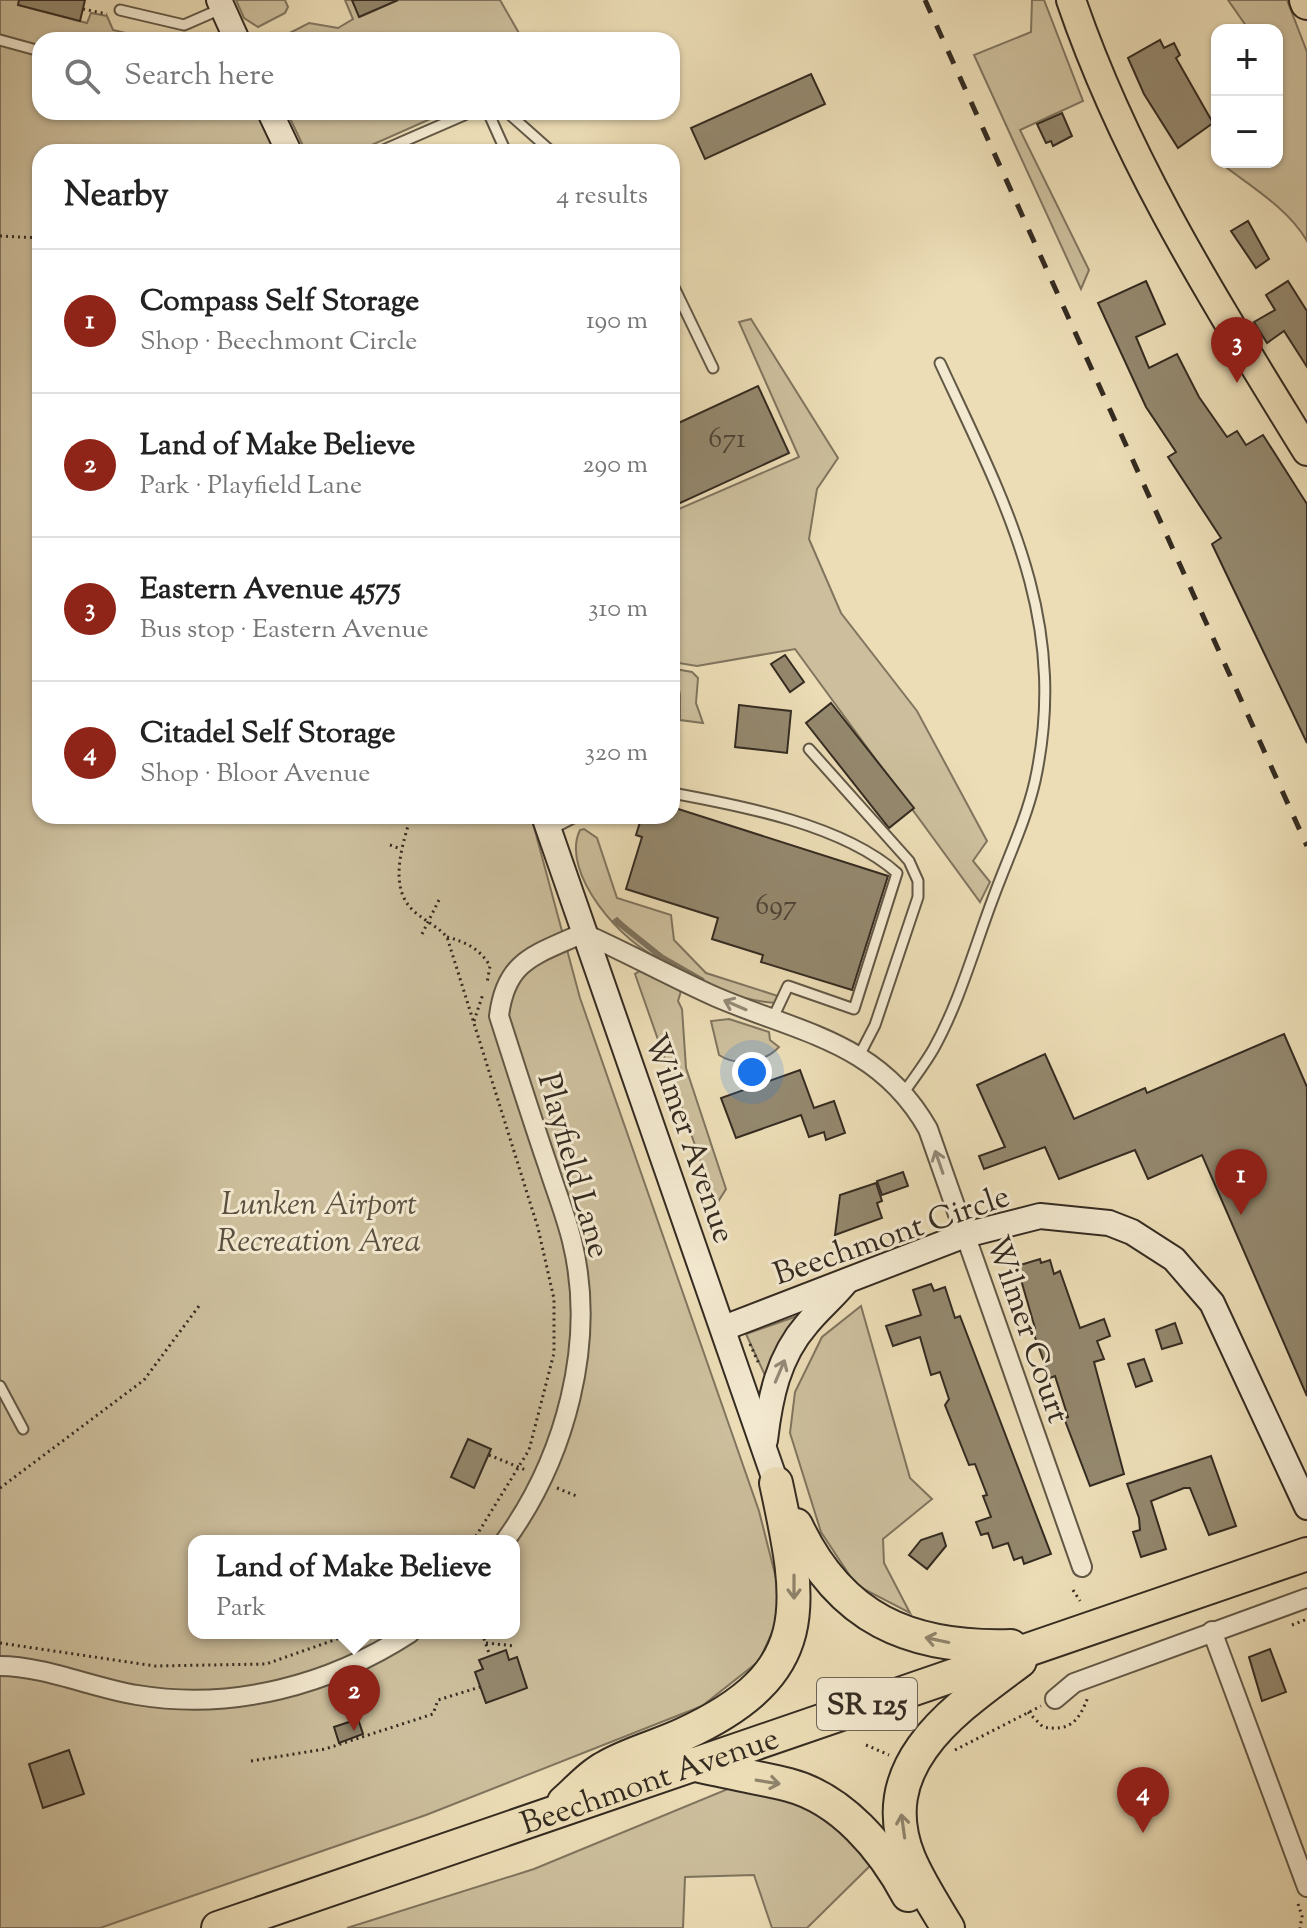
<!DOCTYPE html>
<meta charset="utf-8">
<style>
body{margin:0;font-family:"Sorts Mill Goudy",serif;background:#f2f2f2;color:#222}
.controls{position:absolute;right:24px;top:24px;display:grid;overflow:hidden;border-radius:16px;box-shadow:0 2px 6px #0004}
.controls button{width:72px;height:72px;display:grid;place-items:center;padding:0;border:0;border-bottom:2px solid #e0e0e0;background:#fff;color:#222;font:40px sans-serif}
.you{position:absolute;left:752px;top:1072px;width:28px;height:28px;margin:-20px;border:6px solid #fff;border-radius:50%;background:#1a73e8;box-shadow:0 0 0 12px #1a73e833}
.badge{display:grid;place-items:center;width:52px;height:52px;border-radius:50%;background:#8f2418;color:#fff;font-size:26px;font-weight:700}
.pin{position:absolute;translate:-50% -66px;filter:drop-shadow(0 2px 4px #0008)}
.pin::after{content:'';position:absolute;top:42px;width:28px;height:24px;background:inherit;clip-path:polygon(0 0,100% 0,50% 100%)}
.popup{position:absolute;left:188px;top:1535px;width:332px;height:104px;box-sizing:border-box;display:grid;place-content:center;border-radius:16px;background:#fff;filter:drop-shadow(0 2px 6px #0005);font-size:26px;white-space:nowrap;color:#767676}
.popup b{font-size:30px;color:#222}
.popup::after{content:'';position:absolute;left:50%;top:100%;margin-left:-16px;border:16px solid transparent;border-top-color:#fff}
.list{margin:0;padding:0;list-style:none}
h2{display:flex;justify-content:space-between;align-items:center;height:104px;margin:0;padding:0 32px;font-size:34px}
h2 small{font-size:26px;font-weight:400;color:#767676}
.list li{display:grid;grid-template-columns:52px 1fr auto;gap:24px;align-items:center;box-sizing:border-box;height:144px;padding:0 32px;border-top:2px solid #e0e0e0}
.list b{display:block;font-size:30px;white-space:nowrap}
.list p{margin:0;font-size:26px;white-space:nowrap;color:#767676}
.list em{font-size:26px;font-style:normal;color:#767676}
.icon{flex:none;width:44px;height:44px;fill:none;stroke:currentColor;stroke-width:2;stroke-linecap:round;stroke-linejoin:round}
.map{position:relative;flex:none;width:1307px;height:1928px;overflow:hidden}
.search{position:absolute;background:#fff;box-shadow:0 2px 6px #0004;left:32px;top:32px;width:648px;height:88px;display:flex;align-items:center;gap:20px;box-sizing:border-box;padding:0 28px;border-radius:24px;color:#767676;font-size:30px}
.panel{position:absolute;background:#fff;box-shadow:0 2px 6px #0004;left:32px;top:144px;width:648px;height:680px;border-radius:24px}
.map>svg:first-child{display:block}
</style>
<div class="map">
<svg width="1307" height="1928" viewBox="0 0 1307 1928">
<rect width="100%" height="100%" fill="#ecddb6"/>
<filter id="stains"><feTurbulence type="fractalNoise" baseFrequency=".0025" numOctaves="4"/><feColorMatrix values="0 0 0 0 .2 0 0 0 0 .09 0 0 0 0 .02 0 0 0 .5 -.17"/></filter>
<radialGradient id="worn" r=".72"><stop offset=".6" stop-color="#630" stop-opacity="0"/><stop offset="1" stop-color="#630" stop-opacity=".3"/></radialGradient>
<!-- green -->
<g fill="#cdbf9d" stroke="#80755f" stroke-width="2" fill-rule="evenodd">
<path d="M0 0H32L30 8 87 23 91 13 107 16 113 30 155 40H40V112H258L276 152H40V816H531L580 998 759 1511 778 1586 777 1622 759 1661 702 1706 426 1815 100 1928H0ZM194 1541H514V1633H194Z"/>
<polygon points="236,0 285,0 288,7 285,13 258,27 244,18"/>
<polygon points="345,0 352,0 360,17 398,0 500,0 523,40 276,40 309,23 338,28 353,19"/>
<polygon points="1032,0 1044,0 1083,101 1020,130 1089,270 1081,289 974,55 1031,32"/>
<path d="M1228 0H1287L1307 52V241C1289 210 1255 189 1227 168L1226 162H1277V30H1249Z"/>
<polygon points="287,112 446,112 356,152 306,152"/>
<polygon points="751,319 838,458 817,489 809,539 841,613 917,711 987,841 973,861 990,882 980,902 795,649 697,666 672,662 672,512 799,457 739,322"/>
<polygon points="675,669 692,672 698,678 696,703 703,723 680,720 680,695"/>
<path d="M584 829 597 838 617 898 671 915 674 940 706 973 781 997 778 1003C720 1001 657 959 617 918L613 921 661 959C624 945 559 873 580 830Z"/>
<polygon points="640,971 681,991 678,1001 682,1009 686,1068 726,1189 716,1205 635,974"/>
<path d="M729 1019 769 1032 770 1040 779 1047C765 1062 737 1067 719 1055L711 1021Z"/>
<polygon points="861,1306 910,1478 932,1499 883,1539 884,1563 910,1613 856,1585 821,1532 790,1433 795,1392 822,1337"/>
<polygon points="803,1314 769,1384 746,1334"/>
<polygon points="752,1779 791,1786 882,1854 807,1928 772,1928 754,1875 685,1877 683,1928 347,1928 534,1869"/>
</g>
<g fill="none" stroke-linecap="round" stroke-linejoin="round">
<!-- stream -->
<polyline stroke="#7d715c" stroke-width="5" points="617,921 662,957 702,980"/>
</g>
<!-- building -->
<g fill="#94886e" stroke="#342b21" stroke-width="2">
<polygon points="19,0 85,0 80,21 18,5"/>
<polygon points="352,0 398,0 359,17"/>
<polygon points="1160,40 1164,48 1174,43 1180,55 1176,58 1213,123 1178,148 1144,94 1128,58"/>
<polygon points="811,74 825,104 705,159 691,128"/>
<polygon points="1062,113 1072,136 1053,146 1051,141 1046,143 1037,124"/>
<polygon points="1248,221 1269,259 1256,268 1231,231"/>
<polygon points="1146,281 1165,324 1136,337 1149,368 1177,354 1199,397 1227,437 1237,431 1246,445 1263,435 1307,504 1307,743 1212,544 1221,538 1168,457 1176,452 1146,407 1098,303"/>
<polygon points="1288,281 1307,311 1307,367 1284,331 1267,343 1254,322 1275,310 1266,295"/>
<polygon points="758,386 789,453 678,504 672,491 672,426"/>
<polygon points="785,655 804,682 790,692 771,664"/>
<polygon points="831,703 914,808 889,828 806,723"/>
<polygon points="739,705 791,711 787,753 735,747"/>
<polygon points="672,807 888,876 852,990 761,962 763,955 712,939 718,918 626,889 642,837 636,835 641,819 672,816"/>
<polygon points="1284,1034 1307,1087 1307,1396 1202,1155 1148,1179 1135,1150 1059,1179 1045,1147 984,1169 979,1156 1005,1147 977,1085 1045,1054 1074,1119 1145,1088 1147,1093"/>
<polygon points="800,1070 814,1108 834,1101 845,1133 826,1140 824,1132 809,1137 801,1115 736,1138 721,1098"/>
<polygon points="903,1172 908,1186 882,1195 877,1181"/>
<polygon points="876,1183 882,1201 877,1203 882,1218 835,1235 840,1195"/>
<polygon points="1040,1259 1041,1263 1050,1260 1054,1274 1060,1271 1080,1328 1104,1319 1110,1336 1097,1341 1104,1359 1094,1362 1124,1474 1090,1486 1064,1418 1068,1417 1055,1376 1050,1378 1032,1329 1035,1328 1017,1266"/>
<polygon points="931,1284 934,1291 945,1287 955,1318 960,1316 1051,1554 1024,1564 1022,1557 1014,1560 1008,1543 993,1548 988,1533 981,1535 976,1522 991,1517 983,1496 987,1495 975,1464 969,1465 945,1405 949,1399 940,1372 931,1375 920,1337 893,1346 886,1326 921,1315 913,1290"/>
<polygon points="1175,1323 1182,1343 1162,1349 1156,1330"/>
<polygon points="1144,1359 1152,1381 1136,1387 1128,1364"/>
<polygon points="468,1439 491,1449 474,1488 451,1477"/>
<polygon points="1211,1456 1236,1526 1209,1535 1190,1488 1184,1488 1151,1501 1166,1549 1141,1557 1133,1532 1140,1530 1139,1518 1127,1484"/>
<polygon points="942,1533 946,1546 927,1569 909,1555 921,1540"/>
<polygon points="1270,1649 1286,1692 1262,1701 1249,1657"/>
<polygon points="506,1650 509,1660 517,1657 527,1688 486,1703 475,1672 483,1669 479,1660"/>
<polygon points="358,1719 363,1734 339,1743 334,1727"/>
<polygon points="69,1750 84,1794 43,1808 29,1764"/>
</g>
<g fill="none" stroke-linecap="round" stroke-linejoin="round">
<!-- lane casing -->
<g stroke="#625846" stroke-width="13">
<g id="lane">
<polyline points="120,10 184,25 223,8"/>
<polyline points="0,40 40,51"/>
<polyline points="488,112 506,152"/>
<polyline points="507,112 552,152"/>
<polyline points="379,152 471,112"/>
<polyline points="672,283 713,368"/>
<polyline points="809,749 909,861 918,881 918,897 875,1025 860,1054"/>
<path d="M672 793C743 806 843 825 897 873L854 1009 788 986 772 1020"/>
<polyline points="552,829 577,816"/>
<path d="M903 1094C913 1079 925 1064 934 1048 959 1003 974 949 992 901 1006 862 1026 821 1035 781 1070 620 1005 503 940 363"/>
<polyline points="0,1386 23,1429"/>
</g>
</g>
<!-- street casing -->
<g stroke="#625846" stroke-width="22">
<g id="street">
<path d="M505 1541C565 1458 597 1343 572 1241 566 1216 556 1191 548 1166 531 1116 515 1066 499 1016 506 959 536 955 583 933 628 953 671 977 716 997 800 1033 879 1042 928 1129L1082 1567"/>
<polyline points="1212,1631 1307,1887"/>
<path d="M0 1666C43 1666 94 1688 137 1695 233 1711 330 1685 410 1633"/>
<polyline points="1055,1699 1074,1683 1307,1598"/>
</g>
</g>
<!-- secondary casing -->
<g stroke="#342b21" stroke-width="28">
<g id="secondary">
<polyline points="219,0 237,40"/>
<polyline points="270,112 289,152"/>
<polyline points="544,816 776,1483"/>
<polyline points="724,1328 965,1235 1040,1216 1109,1223 1132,1232 1174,1259 1212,1303 1307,1507"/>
<path d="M765 1440C770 1398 778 1357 807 1324 819 1309 834 1297 846 1282"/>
</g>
</g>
<!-- primary casing -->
<g stroke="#342b21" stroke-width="32">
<path id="primary" d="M1071 0C1127 164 1217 304 1307 451"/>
</g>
<!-- highway casing -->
<g stroke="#342b21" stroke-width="36">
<g id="highway">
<polyline points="1306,0 1307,3"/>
<path d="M796 1525C840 1619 910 1649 1011 1646"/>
<path d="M692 1764C724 1772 757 1777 789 1785 842 1799 883 1848 908 1895"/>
<path d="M564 1802C577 1791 590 1775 606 1767 630 1753 659 1746 684 1734 816 1673 803 1607 776 1483"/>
<path id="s1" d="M218 1928 1307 1554"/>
<path d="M948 1928C934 1905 919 1882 909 1858 871 1764 957 1708 1020 1661"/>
</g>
</g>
<!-- path -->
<g stroke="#342b21" stroke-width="3" stroke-dasharray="2 4" stroke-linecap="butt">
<polyline points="83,9 107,14"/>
<polyline points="0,236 40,238"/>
<path d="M411 816C402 846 387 890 416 913 427 922 438 927 447 937L538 1228 554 1299V1353L529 1450 473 1541"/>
<polyline points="390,845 401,849"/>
<polyline points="422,934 439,900"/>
<path d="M447 937C466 942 480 949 490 966L487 983"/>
<polyline points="474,1021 483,994"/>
<polyline points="750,1344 759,1364"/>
<polyline points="489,1455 526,1470"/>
<polyline points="0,1488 144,1380 199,1306"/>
<polyline points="557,1488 579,1497"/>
<polyline points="1073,1590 1080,1601"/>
<polyline points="1292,1625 1307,1619"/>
<polyline points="482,1633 490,1656"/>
<polyline points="0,1643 155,1666 266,1664 354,1633"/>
<polyline points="486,1643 515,1646"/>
<path d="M1028 1712 1043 1727C1070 1732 1079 1721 1088 1697"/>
<polyline points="866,1745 889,1755"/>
<polyline points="955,1750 1041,1706"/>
<polyline points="251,1761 325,1749 433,1714 438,1700 480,1687"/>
<polyline points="1298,1904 1302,1916 1300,1928"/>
</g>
<!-- lane -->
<use href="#lane" stroke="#f3e9d0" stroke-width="9"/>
<!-- street -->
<use href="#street" stroke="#f3e9d0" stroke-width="18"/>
<!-- secondary -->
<use href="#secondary" stroke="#f3e9d0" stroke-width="24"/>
<!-- primary -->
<use href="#primary" stroke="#ecddb6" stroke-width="28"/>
<!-- highway -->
<use href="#highway" stroke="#ecddb6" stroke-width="32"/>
<!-- rail -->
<polyline stroke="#342b21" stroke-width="5" stroke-dasharray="14 14" stroke-linecap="butt" points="925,0 1307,846"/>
</g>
<!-- one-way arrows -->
<defs><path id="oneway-shaft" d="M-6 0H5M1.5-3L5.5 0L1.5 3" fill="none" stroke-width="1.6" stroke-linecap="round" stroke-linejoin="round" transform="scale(2)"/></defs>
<g stroke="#948a78">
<use href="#oneway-shaft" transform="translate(735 1005) rotate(-157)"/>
<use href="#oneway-shaft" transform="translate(939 1162) rotate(-109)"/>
<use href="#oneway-shaft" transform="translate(780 1371) rotate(-67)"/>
</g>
<g stroke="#90846c">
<use href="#oneway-shaft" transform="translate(794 1587) rotate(90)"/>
<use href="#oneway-shaft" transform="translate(937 1640) rotate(-168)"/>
<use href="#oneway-shaft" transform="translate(768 1782) rotate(9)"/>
<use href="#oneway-shaft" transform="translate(903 1826) rotate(-98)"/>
</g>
<g text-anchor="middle" stroke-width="6" stroke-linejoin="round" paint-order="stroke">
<!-- number labels -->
<g font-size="28" fill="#4c4234">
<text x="727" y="447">671</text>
<text x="776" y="914">697</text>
</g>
<!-- shield labels -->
<rect fill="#f3e9d0" stroke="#6d6456" stroke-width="2" x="817" y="1678" width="100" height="52" rx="6"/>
<g font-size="30" font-weight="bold" fill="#342b21">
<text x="867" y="1714">SR 125</text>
</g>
<!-- street labels -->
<g font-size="32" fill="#342b21" stroke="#f3e9d0">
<text transform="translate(691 1138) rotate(71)" y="11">Wilmer Avenue</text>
<text transform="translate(575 1165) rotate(74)" y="11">Playfield Lane</text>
<text transform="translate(891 1234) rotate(-19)" y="11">Beechmont Circle</text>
<text transform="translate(1029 1329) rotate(71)" y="11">Wilmer Court</text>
<text dy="11" stroke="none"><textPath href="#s1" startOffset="456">Beechmont Avenue</textPath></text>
</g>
<!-- park labels -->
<g font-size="32" font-style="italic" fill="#5a5040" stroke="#f3e9d0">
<text x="319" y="1214">Lunken Airport<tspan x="319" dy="37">Recreation Area</tspan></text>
</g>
</g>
<rect width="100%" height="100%" filter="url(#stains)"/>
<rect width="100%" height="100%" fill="url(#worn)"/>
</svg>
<div class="controls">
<button>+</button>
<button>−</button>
</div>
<div class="you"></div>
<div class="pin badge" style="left:1241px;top:1215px">1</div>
<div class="pin badge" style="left:354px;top:1731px">2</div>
<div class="popup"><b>Land of Make Believe</b>Park</div>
<div class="pin badge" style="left:1237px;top:383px">3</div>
<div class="pin badge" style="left:1143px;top:1833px">4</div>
<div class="search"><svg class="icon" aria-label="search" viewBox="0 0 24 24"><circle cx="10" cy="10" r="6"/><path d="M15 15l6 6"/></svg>Search here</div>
<section class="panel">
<h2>Nearby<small>4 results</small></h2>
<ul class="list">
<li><span class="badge">1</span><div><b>Compass Self Storage</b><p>Shop · Beechmont Circle</p></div><em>190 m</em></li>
<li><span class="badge">2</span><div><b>Land of Make Believe</b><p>Park · Playfield Lane</p></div><em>290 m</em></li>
<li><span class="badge">3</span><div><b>Eastern Avenue 4575</b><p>Bus stop · Eastern Avenue</p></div><em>310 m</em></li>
<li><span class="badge">4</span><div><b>Citadel Self Storage</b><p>Shop · Bloor Avenue</p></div><em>320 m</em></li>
</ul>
</section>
</div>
